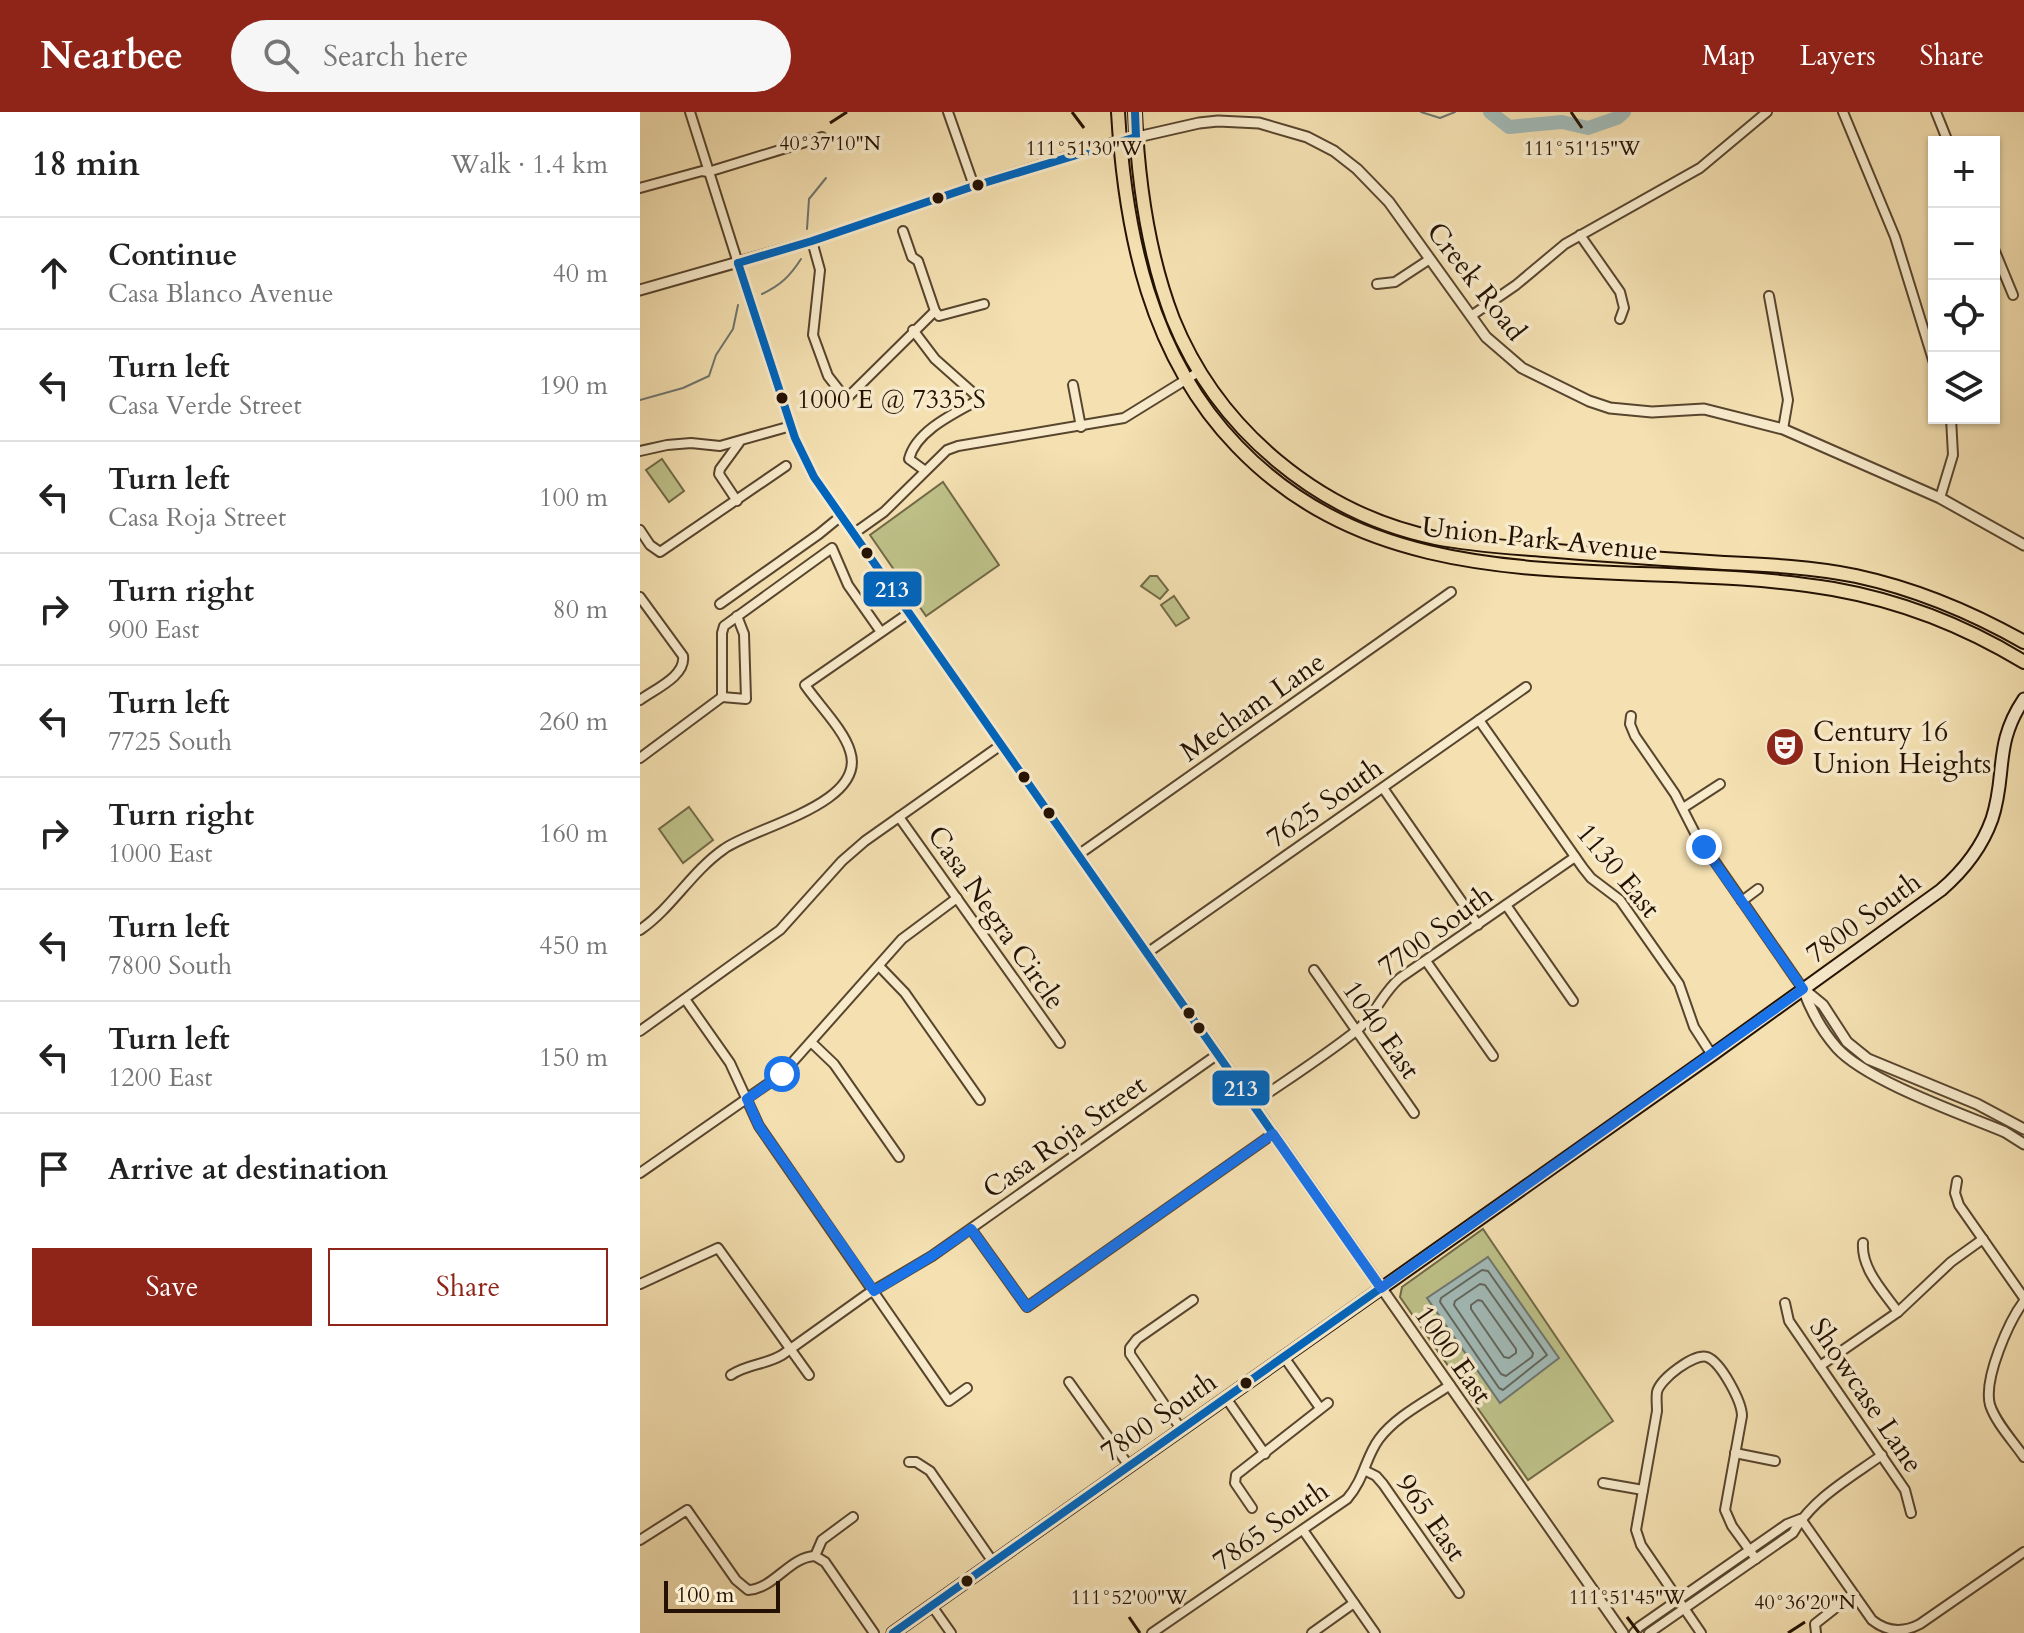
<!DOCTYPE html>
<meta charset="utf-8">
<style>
body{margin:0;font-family:Cardo,serif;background:#f6f6f6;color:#222}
.controls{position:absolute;right:24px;top:24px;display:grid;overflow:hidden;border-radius:0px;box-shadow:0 2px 6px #0004}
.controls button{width:72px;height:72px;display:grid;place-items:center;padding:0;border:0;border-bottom:2px solid #e0e0e0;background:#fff;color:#222;font:40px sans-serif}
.scale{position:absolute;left:24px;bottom:20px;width:116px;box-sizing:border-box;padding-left:8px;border:4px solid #241102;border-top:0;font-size:22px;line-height:28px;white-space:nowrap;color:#241102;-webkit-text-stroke:6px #f8ebcc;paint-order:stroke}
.stop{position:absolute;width:24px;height:24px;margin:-18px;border:6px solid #1a73e8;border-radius:50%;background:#fff}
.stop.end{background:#1a73e8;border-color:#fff;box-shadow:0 2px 8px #0008}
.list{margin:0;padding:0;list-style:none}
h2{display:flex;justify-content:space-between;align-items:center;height:104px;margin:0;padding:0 32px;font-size:34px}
h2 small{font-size:26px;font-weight:400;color:#767676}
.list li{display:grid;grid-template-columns:52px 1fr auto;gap:24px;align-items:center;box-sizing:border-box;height:112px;padding:0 32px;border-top:2px solid #e0e0e0}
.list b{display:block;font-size:30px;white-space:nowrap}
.list p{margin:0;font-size:26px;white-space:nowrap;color:#767676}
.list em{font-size:26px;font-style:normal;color:#767676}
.actions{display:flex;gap:16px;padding:24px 32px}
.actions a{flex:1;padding:18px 0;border:2px solid #8f2418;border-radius:0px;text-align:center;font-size:28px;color:#8f2418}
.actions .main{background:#8f2418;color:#fff}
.icon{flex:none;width:44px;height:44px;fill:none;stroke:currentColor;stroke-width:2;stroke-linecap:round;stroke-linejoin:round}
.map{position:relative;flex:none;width:1384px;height:1521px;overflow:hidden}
header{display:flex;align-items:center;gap:48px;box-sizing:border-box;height:112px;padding:0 40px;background:#8f2418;color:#fff}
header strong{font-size:38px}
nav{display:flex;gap:44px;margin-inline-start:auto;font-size:28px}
.search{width:560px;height:72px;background:#f6f6f6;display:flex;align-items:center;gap:20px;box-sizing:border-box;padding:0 28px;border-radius:44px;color:#767676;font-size:30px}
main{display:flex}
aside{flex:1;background:#fff}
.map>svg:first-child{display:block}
</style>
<header>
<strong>Nearbee</strong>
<div class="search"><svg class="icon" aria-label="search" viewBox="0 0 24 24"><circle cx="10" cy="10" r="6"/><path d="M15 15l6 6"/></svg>Search here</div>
<nav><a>Map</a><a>Layers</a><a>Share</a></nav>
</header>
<main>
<aside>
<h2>18 min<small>Walk · 1.4 km</small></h2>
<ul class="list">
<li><svg class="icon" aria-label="ahead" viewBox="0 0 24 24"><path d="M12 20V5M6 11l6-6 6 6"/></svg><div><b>Continue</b><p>Casa Blanco Avenue</p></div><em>40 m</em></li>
<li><svg class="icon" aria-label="left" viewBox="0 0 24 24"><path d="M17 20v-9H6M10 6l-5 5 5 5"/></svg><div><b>Turn left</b><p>Casa Verde Street</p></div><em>190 m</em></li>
<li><svg class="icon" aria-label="left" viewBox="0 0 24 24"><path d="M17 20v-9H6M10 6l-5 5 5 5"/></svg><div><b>Turn left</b><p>Casa Roja Street</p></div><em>100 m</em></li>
<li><svg class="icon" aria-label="right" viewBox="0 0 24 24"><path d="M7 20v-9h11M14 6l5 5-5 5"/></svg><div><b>Turn right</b><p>900 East</p></div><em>80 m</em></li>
<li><svg class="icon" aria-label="left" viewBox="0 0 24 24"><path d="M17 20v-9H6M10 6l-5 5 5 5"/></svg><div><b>Turn left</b><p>7725 South</p></div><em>260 m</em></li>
<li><svg class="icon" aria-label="right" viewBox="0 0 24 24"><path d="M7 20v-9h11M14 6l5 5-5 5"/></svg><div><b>Turn right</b><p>1000 East</p></div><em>160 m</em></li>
<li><svg class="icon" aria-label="left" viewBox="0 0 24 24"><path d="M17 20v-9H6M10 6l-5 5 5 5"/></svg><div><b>Turn left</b><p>7800 South</p></div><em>450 m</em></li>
<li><svg class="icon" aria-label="left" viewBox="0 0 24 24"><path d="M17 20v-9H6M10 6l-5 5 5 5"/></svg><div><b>Turn left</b><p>1200 East</p></div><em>150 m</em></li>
<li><svg class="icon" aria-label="arrive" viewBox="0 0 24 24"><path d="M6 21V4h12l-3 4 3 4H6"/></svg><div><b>Arrive at destination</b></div></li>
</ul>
<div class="actions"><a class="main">Save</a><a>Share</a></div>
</aside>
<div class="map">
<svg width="1384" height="1521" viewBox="0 0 1384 1521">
<rect width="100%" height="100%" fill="#f4e0b1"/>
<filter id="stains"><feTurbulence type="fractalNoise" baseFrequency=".0025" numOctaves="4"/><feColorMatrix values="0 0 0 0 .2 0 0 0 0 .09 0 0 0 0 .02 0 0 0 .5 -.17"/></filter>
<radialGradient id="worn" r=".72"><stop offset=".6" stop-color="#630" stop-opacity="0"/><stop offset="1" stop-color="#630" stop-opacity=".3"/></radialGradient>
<!-- green -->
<g fill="#bec189" stroke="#716946" stroke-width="2">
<polygon points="22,347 44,379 29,390 6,358"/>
<polygon points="303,370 359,453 286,504 230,423"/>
<polygon points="510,464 517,464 528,478 520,487 501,474"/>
<polygon points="534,484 549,506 536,514 521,493"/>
<polygon points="49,695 73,728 43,751 19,717"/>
<polygon points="843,1117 973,1309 888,1368 760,1185 762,1175"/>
</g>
<!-- water -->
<polygon fill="#a1bab7" stroke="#6f766f" stroke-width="2" points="848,1145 919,1246 860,1291 787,1186"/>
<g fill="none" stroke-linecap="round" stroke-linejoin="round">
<!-- shore -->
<g stroke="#62665c" stroke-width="2">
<polygon points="842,1158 848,1159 907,1243 863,1278 859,1276 800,1190 801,1186"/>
<polygon points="840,1172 845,1173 893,1241 892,1245 866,1264 861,1262 814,1193 815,1189"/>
<polygon points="838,1188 842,1189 876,1237 876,1241 869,1246 864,1245 831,1197 831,1193"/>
</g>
<!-- stream -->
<g stroke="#6f766f" stroke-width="2">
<polyline points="781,0 800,6 815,0"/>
<polyline points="167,117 169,87 186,66"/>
<path d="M122 182C141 173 150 164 161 147"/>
<polyline points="0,288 43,276 69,264 76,243 93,217 98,193"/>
</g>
<!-- river -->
<polyline stroke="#a1bab7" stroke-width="14" points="850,0 869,15 922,10 948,16 977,6 984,0"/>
<!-- minor casing -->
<g stroke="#58452e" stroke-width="12">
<g id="minor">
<polyline points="50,0 98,151"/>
<polyline points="308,0 334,74"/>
<polyline points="1203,0 1255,125 1294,251"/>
<polyline points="1296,0 1308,30"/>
<polyline points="0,76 62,59 68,60 182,25"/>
<polyline points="263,119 272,145 278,149 295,199 299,204 344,192"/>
<polyline points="940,123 980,180 984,196 980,207"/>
<polyline points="172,129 180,158 173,223 188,264 206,287 295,199"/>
<polyline points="1354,137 1373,183"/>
<polyline points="737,172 755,170 790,147"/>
<polyline points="1129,184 1148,288 1143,317"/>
<polyline points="831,204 876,173 925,132 1060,56 1127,0"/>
<path d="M273 218 295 247 340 287C317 300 276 318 269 347L284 358"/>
<polyline points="433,273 441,315"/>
<polyline points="0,339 27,333 51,331 80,334 151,314"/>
<polyline points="1300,386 1313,343 1311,306"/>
<polyline points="97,389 79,362 80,357 99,331"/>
<polyline points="0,418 10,433 20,440 146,354"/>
<polyline points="213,422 244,400 307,338 318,334 484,306 560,259"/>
<path d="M0 485 43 544C46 564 15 577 0 588"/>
<polyline points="80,492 179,422 201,404"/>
<polyline points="82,585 106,587 104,522 97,504"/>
<polyline points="991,604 990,612 995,624 1035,682 1055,721 1163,877"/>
<polyline points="839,608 943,756 951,766 980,788 1039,872 1054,915 1072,943"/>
<polyline points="0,646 82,585 82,521 84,514 192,436 208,473 241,520"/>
<polyline points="743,676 838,813"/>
<polyline points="1043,696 1080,672"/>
<polyline points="259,705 420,931"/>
<polyline points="438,743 811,480"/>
<polyline points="1102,789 1118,777"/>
<polyline points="866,793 933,889"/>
<path d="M0 818C32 796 51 760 84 737 114 715 228 692 210 639 204 618 178 592 165 573L269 501"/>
<polyline points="507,841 886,575"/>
<polyline points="786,849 853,944"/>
<polyline points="239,854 265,881 340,988"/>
<polyline points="674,858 774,1001"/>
<polyline points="45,887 90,951 119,1014 309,1289 327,1276"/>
<polyline points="0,919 140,818 202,749 225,729 361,633"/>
<polyline points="172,931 194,952 259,1045"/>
<path d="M612 992C647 968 683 945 716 919 735 904 742 881 760 866L935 745"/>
<polyline points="0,1061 142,962 262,827 317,786"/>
<polyline points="1317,1069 1315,1081 1319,1093 1384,1186"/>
<polyline points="331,1117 387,1195 633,1022"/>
<path d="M1223 1131C1221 1157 1244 1180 1258 1200"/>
<polyline points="0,1172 78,1136 169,1263"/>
<path d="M1384 1189C1369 1209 1343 1267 1350 1293 1356 1311 1373 1329 1384 1345"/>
<polyline points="1145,1191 1149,1209 1265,1378 1271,1401"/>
<polyline points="644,1245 680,1296"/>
<polyline points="1180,1254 1258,1200 1311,1150 1343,1127"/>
<path d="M91 1263C107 1252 125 1253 142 1243L226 1183 292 1144 578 942"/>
<polyline points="429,1270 489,1354"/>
<polyline points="586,1286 625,1342"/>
<polyline points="541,1317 490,1242 490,1236 497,1227 553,1188"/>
<polyline points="1095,1341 1135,1349"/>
<polyline points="269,1350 276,1350 290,1359 353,1450"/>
<polyline points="726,1359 736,1364 743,1372 819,1481"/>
<polyline points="963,1371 1003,1378"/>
<polyline points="612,1396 595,1371 596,1363 688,1291"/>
<path d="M1161 1407 1232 1508C1247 1520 1263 1521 1280 1512L1384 1440"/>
<polyline points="663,1418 735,1521"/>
<path d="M0 1428 47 1398 96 1468 108 1478C134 1477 149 1445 175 1444L185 1450 234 1521"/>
<polyline points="175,1444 182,1428 213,1405"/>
<polyline points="292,1494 311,1521"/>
<path d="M512 1521 707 1387C725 1366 725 1346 739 1327 756 1304 787 1289 810 1273"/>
<polyline points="672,1521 714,1491"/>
<polyline points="994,1521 999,1515 1147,1412 1160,1407"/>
<path d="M1009 1521 1153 1421C1173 1386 1210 1366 1242 1343"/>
<path d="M1061 1521 1001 1433 996 1418 1017 1299C1017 1293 1016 1286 1017 1280 1020 1267 1054 1241 1067 1245 1081 1250 1102 1290 1102 1304L1085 1398 1092 1414 1116 1447"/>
<polyline points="1176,1521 1175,1512 1213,1482"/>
</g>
</g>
<!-- tertiary casing -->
<g stroke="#58452e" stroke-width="13">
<g id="tertiary">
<polyline points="98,151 155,326 174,365 983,1521"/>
<polyline points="0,178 172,129 334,74 480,29 559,11 578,9 619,11 667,25 694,39 717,57 749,90 846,225 882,256 949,289 970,296 1012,300 1064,297 1143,317 1300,386 1384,433"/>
<path d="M1163 877C1171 899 1182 919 1197 936 1227 969 1322 1002 1365 1020L1384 1032"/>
<polyline points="1166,879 1183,893 1207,930 1228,947 1337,992 1384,1017"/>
</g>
</g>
<!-- secondary casing -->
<g stroke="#241102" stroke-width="15">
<path id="secondary" d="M253 1521 1072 943 1301 778C1323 759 1342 735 1352 707 1367 662 1353 633 1384 587"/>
</g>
<!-- primary casing -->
<g stroke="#241102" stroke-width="16">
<g id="primary">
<path d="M478 0C485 121 510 244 597 334 756 500 989 442 1193 477 1261 489 1325 514 1384 550"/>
<path d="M495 0C498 69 508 142 533 207 578 318 679 402 796 426 831 433 868 435 904 438 964 443 1024 447 1084 451 1128 453 1173 455 1216 464 1276 477 1331 500 1384 530"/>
</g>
</g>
<!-- minor -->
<use href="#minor" stroke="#f8ebcc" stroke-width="8"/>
<!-- tertiary -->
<use href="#tertiary" stroke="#f8ebcc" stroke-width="9"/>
<!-- secondary -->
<use href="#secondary" stroke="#f8ebcc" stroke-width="11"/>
<!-- primary -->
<use href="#primary" stroke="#f4e0b1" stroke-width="12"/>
<!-- bus-1 casing -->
<g stroke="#f8ebcc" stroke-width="14">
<g id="bus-1">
<polyline points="98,151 155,326 174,365 741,1176"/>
<polyline points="98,151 172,129 334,74 496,25 495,0"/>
<polyline points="253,1521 741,1176"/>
</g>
</g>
<!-- bus-1 -->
<use href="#bus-1" stroke="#0065bd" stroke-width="8"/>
</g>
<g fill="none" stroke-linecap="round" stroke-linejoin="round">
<!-- route -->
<polyline stroke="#1a73e8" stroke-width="10" points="142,962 107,987 119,1014 234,1179 292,1144 331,1117 387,1195 633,1022 741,1176 1163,877 1064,735"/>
</g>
<!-- ticks -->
<path fill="none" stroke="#241102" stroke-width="3" d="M432 0 444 16M931 0 942 16M190 11 207 0M489 1505 500 1521M987 1505 999 1521M1148 1521 1165 1510"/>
<!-- icons -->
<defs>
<g id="theatre-disc" transform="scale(2)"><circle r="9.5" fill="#8f2418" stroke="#f8ebcc"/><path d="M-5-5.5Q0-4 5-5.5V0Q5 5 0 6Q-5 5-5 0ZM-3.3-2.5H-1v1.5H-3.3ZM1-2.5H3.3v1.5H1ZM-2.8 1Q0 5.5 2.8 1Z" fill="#fff"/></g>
</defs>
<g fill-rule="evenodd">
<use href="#theatre-disc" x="1145" y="635"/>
</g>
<!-- markers -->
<g fill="#241102" stroke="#f8ebcc" stroke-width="3">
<circle cx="338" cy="73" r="7"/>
<circle cx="298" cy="86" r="7"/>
<circle cx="142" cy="286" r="7"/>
<circle cx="227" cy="441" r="7"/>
<circle cx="384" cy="665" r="7"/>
<circle cx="409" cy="701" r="7"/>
<circle cx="549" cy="901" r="7"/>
<circle cx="559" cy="916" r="7"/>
<circle cx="606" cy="1271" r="7"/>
<circle cx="327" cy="1469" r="7"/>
</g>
<g text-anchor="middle" stroke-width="7" stroke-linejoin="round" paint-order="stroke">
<!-- bus labels -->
<g font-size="26" fill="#241102" stroke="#f8ebcc" text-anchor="start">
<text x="157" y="296">1000 E @ 7335 S</text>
</g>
<!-- street labels -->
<g font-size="28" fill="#241102" stroke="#f8ebcc">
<text transform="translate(837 169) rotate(52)" y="10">Creek Road</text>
<text transform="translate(900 426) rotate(6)" y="10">Union Park Avenue</text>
<text transform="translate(612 594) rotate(-35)" y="10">Mecham Lane</text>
<text transform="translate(684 690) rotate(-35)" y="10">7625 South</text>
<text transform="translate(979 758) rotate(50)" y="10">1130 East</text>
<text transform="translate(357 805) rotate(55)" y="10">Casa Negra Circle</text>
<text transform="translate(1223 805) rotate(-36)" y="10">7800 South</text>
<text transform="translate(795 818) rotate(-36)" y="10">7700 South</text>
<text transform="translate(742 917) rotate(55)" y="10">1040 East</text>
<text transform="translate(424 1024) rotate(-35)" y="10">Casa Roja Street</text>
<text transform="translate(814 1242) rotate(55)" y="10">1000 East</text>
<text transform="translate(1227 1283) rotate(56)" y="10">Showcase Lane</text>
<text transform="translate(518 1304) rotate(-35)" y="10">7800 South</text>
<text transform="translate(792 1405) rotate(55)" y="10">965 East</text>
<text transform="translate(630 1413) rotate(-35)" y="10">7865 South</text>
</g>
<!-- poi labels -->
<g font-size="28" fill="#241102" stroke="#f8ebcc" text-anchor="start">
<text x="1173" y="629">Century 16<tspan x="1173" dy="32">Union Heights</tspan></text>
</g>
</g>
<g font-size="20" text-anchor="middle" fill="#241102" stroke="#f8ebcc" stroke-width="7" stroke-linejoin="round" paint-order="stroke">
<text x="190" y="38">40°37'10"N</text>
<text x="444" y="43">111°51'30"W</text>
<text x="942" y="43">111°51'15"W</text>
<text x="489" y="1492">111°52'00"W</text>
<text x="987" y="1492">111°51'45"W</text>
<text x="1165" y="1497">40°36'20"N</text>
</g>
<g stroke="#f8ebcc" stroke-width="3">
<rect x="222" y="458" width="61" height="38" rx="8" fill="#0065bd"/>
<rect x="571" y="957" width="60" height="38" rx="8" fill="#0065bd"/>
</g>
<g font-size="22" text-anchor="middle" font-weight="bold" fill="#fff">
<text x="252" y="485">213</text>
<text x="601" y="984">213</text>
</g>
<rect width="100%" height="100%" filter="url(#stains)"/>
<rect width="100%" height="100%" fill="url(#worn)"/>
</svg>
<div class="controls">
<button>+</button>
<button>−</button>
<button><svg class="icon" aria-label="locate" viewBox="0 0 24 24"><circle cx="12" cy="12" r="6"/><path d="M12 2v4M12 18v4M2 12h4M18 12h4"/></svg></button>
<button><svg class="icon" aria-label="layers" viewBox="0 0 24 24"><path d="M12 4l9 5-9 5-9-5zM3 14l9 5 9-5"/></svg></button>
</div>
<div class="scale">100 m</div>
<div class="stop" style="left:142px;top:962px"></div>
<div class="stop end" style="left:1064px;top:735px"></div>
</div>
</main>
